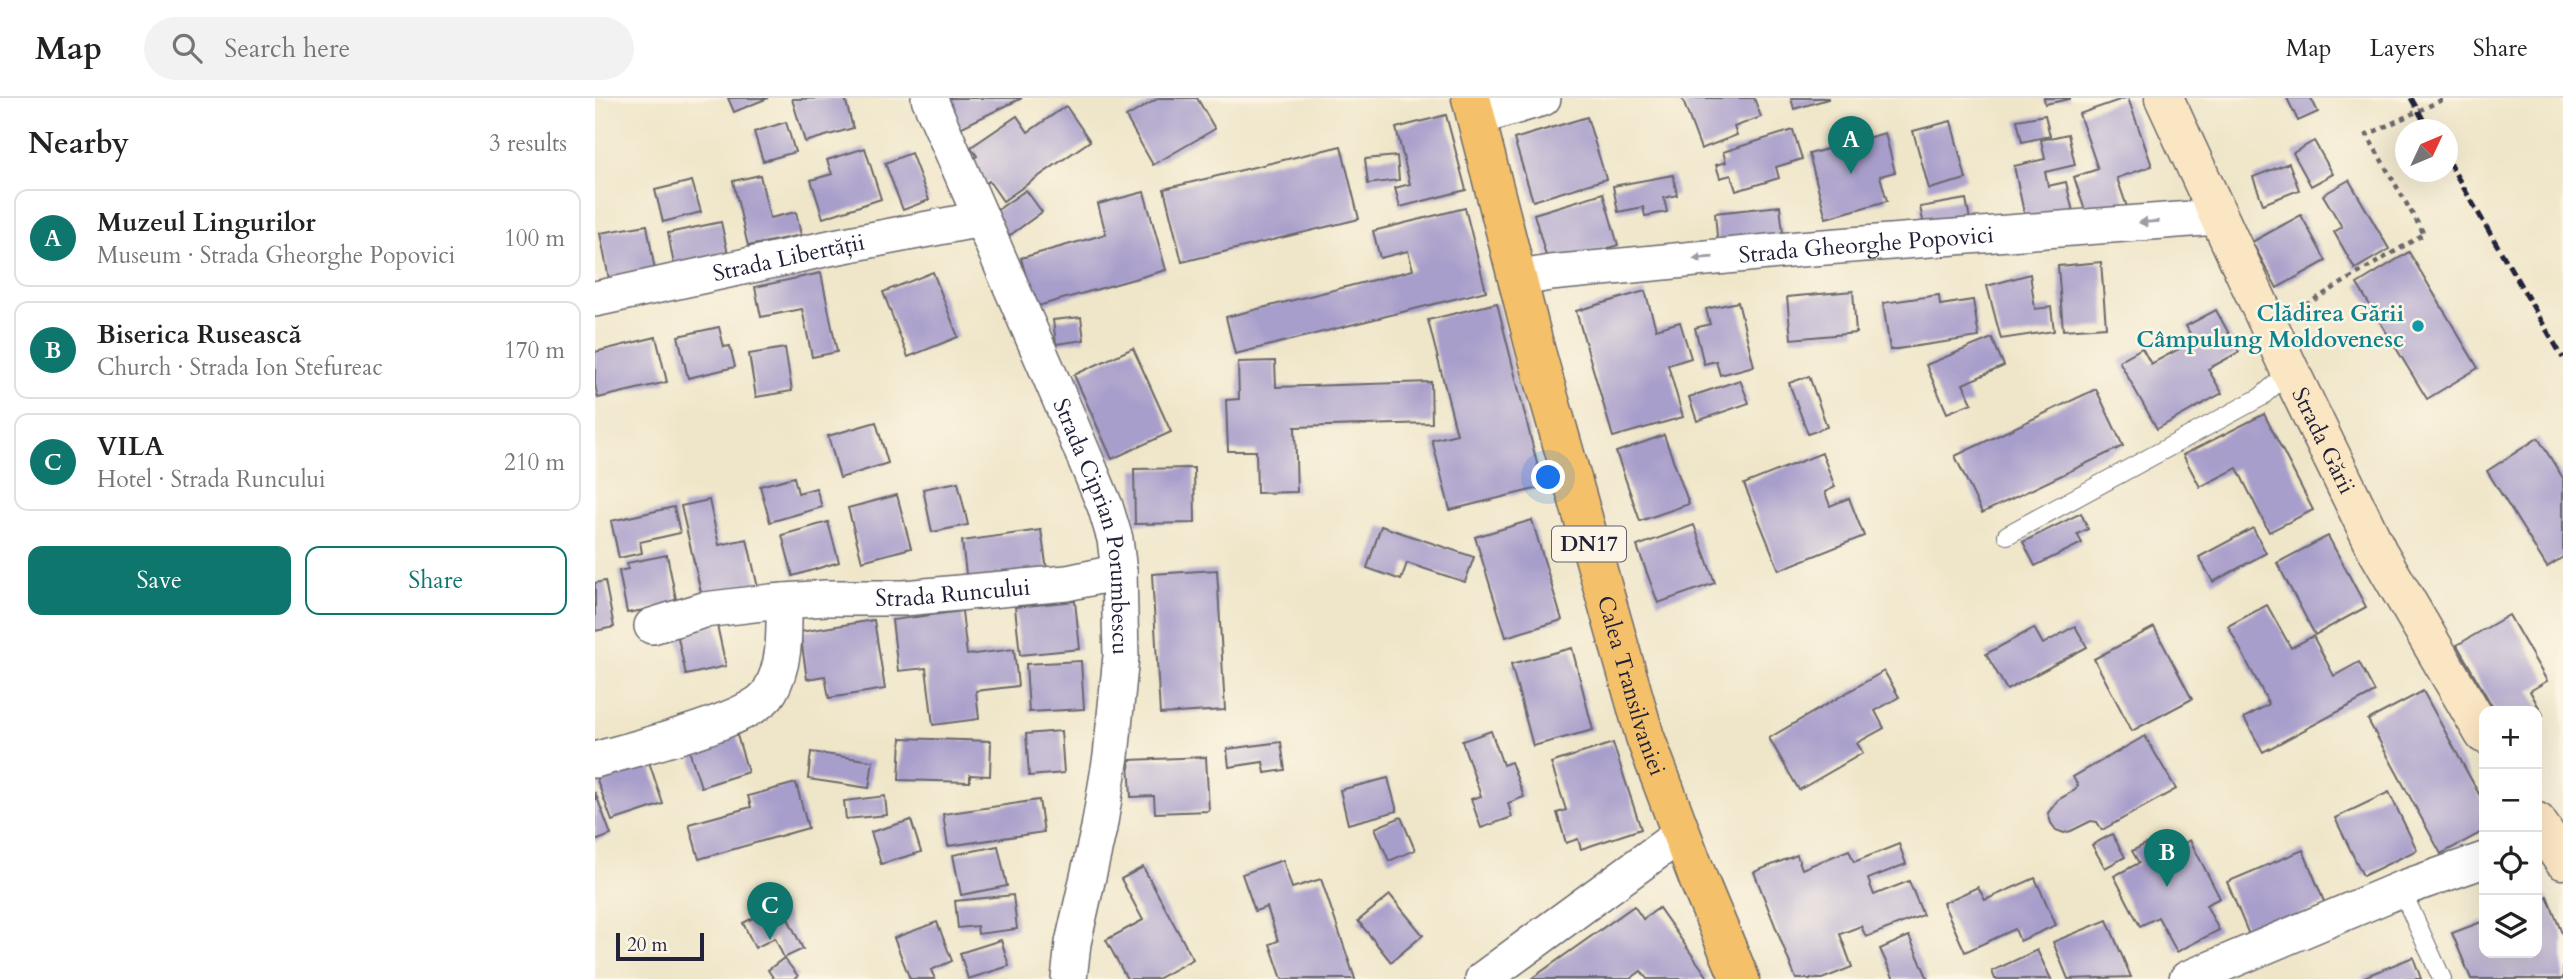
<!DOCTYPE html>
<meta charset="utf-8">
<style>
body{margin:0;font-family:Cardo,serif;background:#f2f2f2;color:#222}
.controls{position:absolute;right:21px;bottom:21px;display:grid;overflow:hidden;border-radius:14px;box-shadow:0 7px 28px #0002}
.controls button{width:63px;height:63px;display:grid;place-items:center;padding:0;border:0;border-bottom:2px solid #e0e0e0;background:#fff;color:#222;font:35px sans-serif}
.compass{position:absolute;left:1800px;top:21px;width:63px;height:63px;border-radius:50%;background:#fff;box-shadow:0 7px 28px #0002;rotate:46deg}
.scale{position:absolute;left:21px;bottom:18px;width:88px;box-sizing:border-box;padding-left:7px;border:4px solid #22223b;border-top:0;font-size:19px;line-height:24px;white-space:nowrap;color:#22223b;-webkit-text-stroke:5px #fcf5e5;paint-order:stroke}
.you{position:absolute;left:954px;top:380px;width:24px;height:24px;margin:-18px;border:5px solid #fff;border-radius:50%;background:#1a73e8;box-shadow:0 0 0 10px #1a73e833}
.badge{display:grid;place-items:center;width:46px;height:46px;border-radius:50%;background:#0f766e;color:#fff;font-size:23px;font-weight:700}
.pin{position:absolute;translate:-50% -58px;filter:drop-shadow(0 2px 4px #0008)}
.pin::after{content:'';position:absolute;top:37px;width:24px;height:21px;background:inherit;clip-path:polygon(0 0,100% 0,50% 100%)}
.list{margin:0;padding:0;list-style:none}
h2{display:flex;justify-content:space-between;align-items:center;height:91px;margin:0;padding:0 28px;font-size:30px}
h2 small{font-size:23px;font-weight:400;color:#767676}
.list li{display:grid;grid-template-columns:46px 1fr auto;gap:21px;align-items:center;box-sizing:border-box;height:98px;margin:0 14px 14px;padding:0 14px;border:2px solid #e0e0e0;border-radius:14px}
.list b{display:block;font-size:26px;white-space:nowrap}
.list p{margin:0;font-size:23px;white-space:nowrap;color:#767676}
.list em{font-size:23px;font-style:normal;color:#767676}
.actions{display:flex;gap:14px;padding:21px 28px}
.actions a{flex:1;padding:16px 0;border:2px solid #0f766e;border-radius:14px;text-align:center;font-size:24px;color:#0f766e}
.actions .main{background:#0f766e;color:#fff}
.icon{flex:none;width:38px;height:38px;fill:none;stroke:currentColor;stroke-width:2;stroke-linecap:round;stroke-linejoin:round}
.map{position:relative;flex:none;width:1968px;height:881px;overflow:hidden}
header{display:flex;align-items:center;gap:42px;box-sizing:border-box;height:98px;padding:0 35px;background:#fff;border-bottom:2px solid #e0e0e0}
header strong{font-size:33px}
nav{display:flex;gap:38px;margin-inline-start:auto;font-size:24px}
.search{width:490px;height:63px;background:#f2f2f2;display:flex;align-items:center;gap:18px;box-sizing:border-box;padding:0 24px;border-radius:38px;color:#767676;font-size:26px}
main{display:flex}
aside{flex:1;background:#fff}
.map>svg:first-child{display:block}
</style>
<header>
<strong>Map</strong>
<div class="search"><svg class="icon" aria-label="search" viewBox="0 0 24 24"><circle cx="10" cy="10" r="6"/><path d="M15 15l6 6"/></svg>Search here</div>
<nav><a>Map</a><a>Layers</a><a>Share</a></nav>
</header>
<main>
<aside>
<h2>Nearby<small>3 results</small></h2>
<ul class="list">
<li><span class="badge">A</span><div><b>Muzeul Lingurilor</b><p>Museum · Strada Gheorghe Popovici</p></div><em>100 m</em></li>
<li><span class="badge">B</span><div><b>Biserica Rusească</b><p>Church · Strada Ion Stefureac</p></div><em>170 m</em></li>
<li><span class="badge">C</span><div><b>VILA</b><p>Hotel · Strada Runcului</p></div><em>210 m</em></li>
</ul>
<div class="actions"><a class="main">Save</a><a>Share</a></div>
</aside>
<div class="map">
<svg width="1968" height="881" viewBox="0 0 1968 881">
<rect width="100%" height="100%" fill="#fcf5e5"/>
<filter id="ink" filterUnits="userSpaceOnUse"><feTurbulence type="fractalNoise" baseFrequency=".0143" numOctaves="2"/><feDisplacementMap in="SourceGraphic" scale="14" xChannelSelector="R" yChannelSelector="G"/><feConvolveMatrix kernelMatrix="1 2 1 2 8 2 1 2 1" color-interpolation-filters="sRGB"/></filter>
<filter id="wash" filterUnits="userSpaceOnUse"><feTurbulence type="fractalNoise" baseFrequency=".00686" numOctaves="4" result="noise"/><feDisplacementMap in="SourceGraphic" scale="28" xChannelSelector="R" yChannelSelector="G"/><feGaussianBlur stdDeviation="1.57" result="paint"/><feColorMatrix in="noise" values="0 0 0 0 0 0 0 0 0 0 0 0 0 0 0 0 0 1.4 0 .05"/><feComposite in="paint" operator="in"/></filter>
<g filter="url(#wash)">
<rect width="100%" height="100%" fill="#efe6c9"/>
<g id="blocks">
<!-- building -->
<g fill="#a89ecb">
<polygon points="133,0 173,0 139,14"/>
<polygon points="250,0 258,30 210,44 197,1"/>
<polygon points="347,0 427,0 363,31"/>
<polygon points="564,0 602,0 620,31 558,67 531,19"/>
<polygon points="1087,0 1159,0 1166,19 1139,29 1142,37 1106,51"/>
<polygon points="1196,0 1233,0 1233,1 1199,11"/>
<polygon points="1449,0 1475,0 1475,1 1450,6"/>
<polygon points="1530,0 1533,0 1557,68 1522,80 1532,109 1493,122 1479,79 1503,71 1484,16"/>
<polygon points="1692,0 1716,0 1723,14 1703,23"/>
<polygon points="471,8 495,43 408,103 394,83 385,89 370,66 382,58 376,49 422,18 433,34"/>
<polygon points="851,17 871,92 805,109 800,90 815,86 801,30"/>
<polygon points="1450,17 1455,38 1427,44 1422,22"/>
<polygon points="992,19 1011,81 938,103 919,41"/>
<polygon points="1356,23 1371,81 1334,91 1318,33"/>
<polygon points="191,24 200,54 168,63 159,34"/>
<polygon points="1198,32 1207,61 1181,69 1184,80 1141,93 1136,77 1125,80 1121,67 1131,64 1128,54"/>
<polygon points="1290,35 1300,74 1285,78 1292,103 1231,120 1214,56"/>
<polygon points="1473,36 1480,67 1450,74 1453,88 1471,84 1478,114 1431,124 1419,68 1450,61 1446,42"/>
<polygon points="1719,43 1738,76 1716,88 1698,55"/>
<polygon points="746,48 764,121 587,164 569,91"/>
<polygon points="270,50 286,101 228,120 216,82 237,76 232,62"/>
<polygon points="316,55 334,102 308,112 290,65"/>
<polygon points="802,58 804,82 773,86 770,61"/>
<polygon points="1694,65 1704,92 1668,106 1658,79"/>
<polygon points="165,77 175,120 201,114 206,137 153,148 138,83"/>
<polygon points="1078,77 1082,97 1069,100 1072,114 1050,118 1048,109 1023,114 1018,88"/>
<polygon points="1754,82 1794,151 1760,171 1739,134 1747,129 1728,97"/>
<polygon points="97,83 106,114 68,124 60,92"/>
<polygon points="431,92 447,114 407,143 391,120"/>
<polygon points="549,94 571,172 439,209 426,160 511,136 503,106"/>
<polygon points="1008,95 1023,147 954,168 939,116"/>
<polygon points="1371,101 1376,127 1331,136 1325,109"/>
<polygon points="1185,108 1189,144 1123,150 1120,115"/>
<polygon points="870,110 891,193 640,256 631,219 818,172 813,153 785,160 778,133"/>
<polygon points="1706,117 1731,163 1682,190 1657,144"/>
<polygon points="126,124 133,156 79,167 73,135"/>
<polygon points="52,127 60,173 14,181 5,135"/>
<polygon points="1814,154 1883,270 1832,301 1762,186"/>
<polygon points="1506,164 1511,229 1468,232 1463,168"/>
<polygon points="338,174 363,239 313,259 288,194"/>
<polygon points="226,175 242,254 217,259 207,211 166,219 160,189"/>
<polygon points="1435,176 1440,211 1456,209 1459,233 1406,241 1392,188"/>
<polygon points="1050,193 1061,231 1085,224 1096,260 1073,267 1088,319 1018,339 981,213"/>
<polygon points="1258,193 1261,235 1196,241 1192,199"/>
<polygon points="1344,197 1345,207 1378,202 1384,239 1295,252 1288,205"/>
<polygon points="1143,204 1159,268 1125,277 1121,263 1109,266 1100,230 1115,226 1111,211"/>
<polygon points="902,205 948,389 855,412 837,342 862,336 833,222"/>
<polygon points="1621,212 1644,254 1613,271 1627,295 1562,331 1524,263 1547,250 1556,266 1599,243 1591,228"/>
<polygon points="486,219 489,242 461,246 458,222"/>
<polygon points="124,229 129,249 135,248 140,269 93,280 83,238"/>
<polygon points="61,239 72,284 3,300 0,287 0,254"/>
<polygon points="1397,240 1409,268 1368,286 1377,305 1352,315 1331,267"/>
<polygon points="190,250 197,293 161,299 154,256"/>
<polygon points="538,250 576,334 517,361 479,277"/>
<polygon points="680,263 681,289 836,284 837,325 700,329 702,394 662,395 661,353 633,353 631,302 644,301 643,264"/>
<polygon points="1214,278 1232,329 1213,336 1194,285"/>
<polygon points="1145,282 1154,305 1102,323 1094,299"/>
<polygon points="1501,291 1528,348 1387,415 1360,358"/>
<polygon points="1669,316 1718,412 1674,434 1642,370 1605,389 1588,357"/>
<polygon points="281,324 293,365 245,380 233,338"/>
<polygon points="1069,337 1094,406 1045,423 1021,354"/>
<polygon points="1943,340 1968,380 1968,459 1952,469 1892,373"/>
<polygon points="1227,355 1240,389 1230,394 1235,408 1254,400 1269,438 1184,472 1149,386"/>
<polygon points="599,370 600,425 540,426 539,371"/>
<polygon points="199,379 203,395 221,390 227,409 175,424 165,388"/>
<polygon points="363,384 373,427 337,434 328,391"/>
<polygon points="302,397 316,450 267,463 253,410"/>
<polygon points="114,402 124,447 152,441 163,490 108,503 86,408"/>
<polygon points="79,409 85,435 45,444 47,455 24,460 16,423"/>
<polygon points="1486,415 1493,431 1482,436 1487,445 1440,468 1428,444"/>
<polygon points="937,422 967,522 911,539 880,439"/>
<polygon points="233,424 244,464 198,478 187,437"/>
<polygon points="1099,427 1120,485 1063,505 1042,448"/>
<polygon points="786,428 879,459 870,484 812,465 806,482 772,470"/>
<polygon points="1658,430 1671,455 1618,484 1604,459"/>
<polygon points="446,432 452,472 372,484 367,443"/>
<polygon points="1733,438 1771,509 1720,537 1682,465"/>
<polygon points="72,457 82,506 32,515 24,473 33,471 32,465"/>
<polygon points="622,472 630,612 565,616 557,476"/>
<polygon points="10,483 19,529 0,533 0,485"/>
<polygon points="480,503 485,551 425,557 420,509"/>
<polygon points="1672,507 1696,550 1718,538 1739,578 1764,564 1780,594 1668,654 1649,620 1674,606 1633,528"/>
<polygon points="367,513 372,557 419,551 423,588 381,593 384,621 338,627 331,570 303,573 297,522"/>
<polygon points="1914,517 1952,583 1935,593 1948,617 1942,621 1942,613 1900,613 1862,547"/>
<polygon points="279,522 290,591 234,600 230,578 212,581 205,534"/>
<polygon points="122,527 131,568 91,577 82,535"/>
<polygon points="1480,528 1492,549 1412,592 1391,556 1439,530 1448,546"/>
<polygon points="1559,529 1597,601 1537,633 1499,561"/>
<polygon points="977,550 998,632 938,648 916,566"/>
<polygon points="486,563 489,611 434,614 431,566"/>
<polygon points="1289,573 1304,599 1280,613 1289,630 1262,645 1268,655 1204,692 1174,640"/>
<polygon points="1828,593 1889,705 1889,733 1846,756 1773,622"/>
<polygon points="466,633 469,675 434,678 431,636"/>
<polygon points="896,633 908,667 916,664 929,699 913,705 917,719 886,730 876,701 886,698 867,643"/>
<polygon points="141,634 153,674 106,689 93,649"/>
<polygon points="1550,638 1581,691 1507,732 1502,724 1496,723 1476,733 1469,735 1461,732 1456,725 1453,715 1463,702 1480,692 1483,688 1478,679"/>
<polygon points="306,640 396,643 395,678 375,677 375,684 304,682"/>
<polygon points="686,644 690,672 670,675 668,664 634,669 632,651"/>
<polygon points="1018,645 1046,731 986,751 983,741 971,745 962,715 971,712 956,665"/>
<polygon points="216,654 278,663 274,690 213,681"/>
<polygon points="611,659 614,713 560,715 559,698 536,699 534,662"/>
<polygon points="53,661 68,706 17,723 1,679"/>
<polygon points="793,680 802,713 753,726 745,692"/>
<polygon points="201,685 213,730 104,761 94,726 156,709 153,698"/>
<polygon points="0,694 16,737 0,743"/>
<polygon points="1794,694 1822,752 1768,778 1740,720"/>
<polygon points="290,698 292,717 251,721 249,703"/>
<polygon points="444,702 449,734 353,748 348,716"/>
<polygon points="806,719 820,752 794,763 780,730"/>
<polygon points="316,722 326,754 286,766 276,734"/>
<polygon points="1517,736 1530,759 1510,770 1497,747"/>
<polygon points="1570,736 1578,751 1595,742 1625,800 1611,807 1624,832 1582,854 1563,819 1545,828 1519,778 1544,765 1537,753"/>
<polygon points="1304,746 1311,766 1273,781 1279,797 1314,783 1328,817 1271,839 1266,828 1245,836 1257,869 1227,881 1201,881 1159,774 1202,757 1207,771 1254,752 1259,764"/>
<polygon points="403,748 412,788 366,797 358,757"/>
<polygon points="1708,752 1730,806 1654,837 1632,784"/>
<polygon points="688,762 697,790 726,781 760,881 687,881 675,846 683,843 672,809 660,813 647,776"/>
<polygon points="548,769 598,861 562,881 532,881 511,842 548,822 526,781"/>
<polygon points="1440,780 1461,827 1425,843 1420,831 1370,854 1348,805 1383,789 1390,802"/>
<polygon points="418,797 422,831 383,836 382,828 363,830 360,803"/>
<polygon points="795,797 828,837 796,864 763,823"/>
<polygon points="1952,798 1968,838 1968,881 1876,881 1857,835 1889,823 1889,855 1942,855 1942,802"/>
<polygon points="186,806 208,851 189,860 180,840 160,850 148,825"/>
<polygon points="1039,808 1048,821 1064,810 1114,881 1052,881 1046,873 1035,881 936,881"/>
<polygon points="1512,822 1536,879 1473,881 1458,844"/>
<polygon points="342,824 357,863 336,872 340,881 315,881 299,840"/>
<polygon points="1314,838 1333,881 1299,881 1285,851"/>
<polygon points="406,842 414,868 373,881 365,855"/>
<polygon points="1442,852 1456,881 1400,881 1397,873"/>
<polygon points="1818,859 1826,881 1764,881"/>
<polygon points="189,860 203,878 199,881 179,881 173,872"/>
</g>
</g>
</g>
<g filter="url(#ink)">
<use href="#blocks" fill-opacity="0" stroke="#6a676d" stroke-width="2"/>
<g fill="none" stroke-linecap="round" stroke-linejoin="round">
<!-- lane casing -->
<g stroke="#6a676d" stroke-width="20">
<g id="lane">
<polyline points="1412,437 1666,299 1695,273"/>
<polyline points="1806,791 1847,881"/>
</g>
</g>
<!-- street casing -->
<g stroke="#6a676d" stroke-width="38">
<g id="street">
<path id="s1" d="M334 0 471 315 510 408 520 441 524 474 526 558 516 658 504 730 478 845 474 881"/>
<polyline points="881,20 948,0"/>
<path id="s2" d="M921 181 955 175 1204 151 1622 119"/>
<path id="s3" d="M0 201 239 149 386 121"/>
<path id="s4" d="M57 528 109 512 176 504 231 500H309L472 485 524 474"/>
<path d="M0 662C36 651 159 623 175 593 191 565 189 534 189 503"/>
<polyline points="888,881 1086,736"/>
<polyline points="1592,881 1806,791 1889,762"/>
</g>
</g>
<!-- secondary casing -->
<g stroke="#6a676d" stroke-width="41">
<g id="secondary">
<path id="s5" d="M1569 0 1695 273 1783 454 1889 636"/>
<polyline points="1942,724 1968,762"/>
</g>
</g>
<!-- highway casing -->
<g stroke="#6a676d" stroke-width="41">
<g id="highway">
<path id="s6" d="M876 0 940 250 1050 639 1104 783 1145 881"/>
</g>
</g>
<!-- path -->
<polyline stroke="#6a676d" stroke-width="4.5" stroke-dasharray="5 5" stroke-linecap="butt" points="1702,212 1829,136 1772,37 1851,0"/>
<!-- lane -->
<use href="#lane" stroke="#fff" stroke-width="18"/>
<!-- street -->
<use href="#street" stroke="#fff" stroke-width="35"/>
<!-- secondary -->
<use href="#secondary" stroke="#fbe6c3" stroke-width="38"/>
<!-- highway -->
<use href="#highway" stroke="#f4c16a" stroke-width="38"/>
<!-- rail -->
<g stroke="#22223b" stroke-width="5" stroke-dasharray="10 5" stroke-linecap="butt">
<polyline points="1816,0 1834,32"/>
<polyline points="1853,63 1968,260"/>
</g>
</g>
<!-- one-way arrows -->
<defs><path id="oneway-solid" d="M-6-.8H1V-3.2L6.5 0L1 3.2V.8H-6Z" transform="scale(1.75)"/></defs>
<g fill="#9c9ca7">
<use href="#oneway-solid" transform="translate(1554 124) rotate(176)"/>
<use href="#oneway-solid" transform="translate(1108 160) rotate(175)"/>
</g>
</g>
<!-- markers -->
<circle fill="#0f9aa8" stroke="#fcf5e5" stroke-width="2.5" cx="1823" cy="228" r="7"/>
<g text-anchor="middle" stroke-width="5" stroke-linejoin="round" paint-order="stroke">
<!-- shield labels -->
<rect fill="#fcf5e5" stroke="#63616e" stroke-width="2" x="957" y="428.5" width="74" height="35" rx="5"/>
<g font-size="21" font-weight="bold" fill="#22223b">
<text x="994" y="453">DN17</text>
</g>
<!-- street labels -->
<g font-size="23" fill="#22223b" stroke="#fcf5e5">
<text dy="8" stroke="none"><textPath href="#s2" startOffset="352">Strada Gheorghe Popovici</textPath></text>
<text dy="8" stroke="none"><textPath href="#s3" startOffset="198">Strada Libertății</textPath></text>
<text dy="8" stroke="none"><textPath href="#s5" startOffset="378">Strada Gării</textPath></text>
<text dy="8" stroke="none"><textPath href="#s1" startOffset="462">Strada Ciprian Porumbescu</textPath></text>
<text dy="8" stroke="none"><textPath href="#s4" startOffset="304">Strada Runcului</textPath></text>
<text dy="8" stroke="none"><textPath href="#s6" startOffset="609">Calea Transilvaniei</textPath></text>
</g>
<!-- culture labels -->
<g font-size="23" font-weight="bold" fill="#0d838f" stroke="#fcf5e5" text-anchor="end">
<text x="1809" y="223">Clădirea Gării<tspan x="1809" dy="26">Câmpulung Moldovenesc</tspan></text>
</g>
</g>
</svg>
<div class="controls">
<button>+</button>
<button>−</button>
<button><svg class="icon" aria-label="locate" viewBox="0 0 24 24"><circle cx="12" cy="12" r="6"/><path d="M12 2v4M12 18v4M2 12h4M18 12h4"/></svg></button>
<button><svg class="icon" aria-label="layers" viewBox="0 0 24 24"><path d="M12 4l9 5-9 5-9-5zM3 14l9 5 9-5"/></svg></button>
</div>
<svg class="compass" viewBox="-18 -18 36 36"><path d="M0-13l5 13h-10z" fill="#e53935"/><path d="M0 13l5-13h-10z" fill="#767676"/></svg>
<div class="scale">20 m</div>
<div class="you"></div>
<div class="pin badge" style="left:1256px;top:76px">A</div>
<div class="pin badge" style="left:1572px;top:789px">B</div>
<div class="pin badge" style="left:175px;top:842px">C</div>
</div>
</main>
